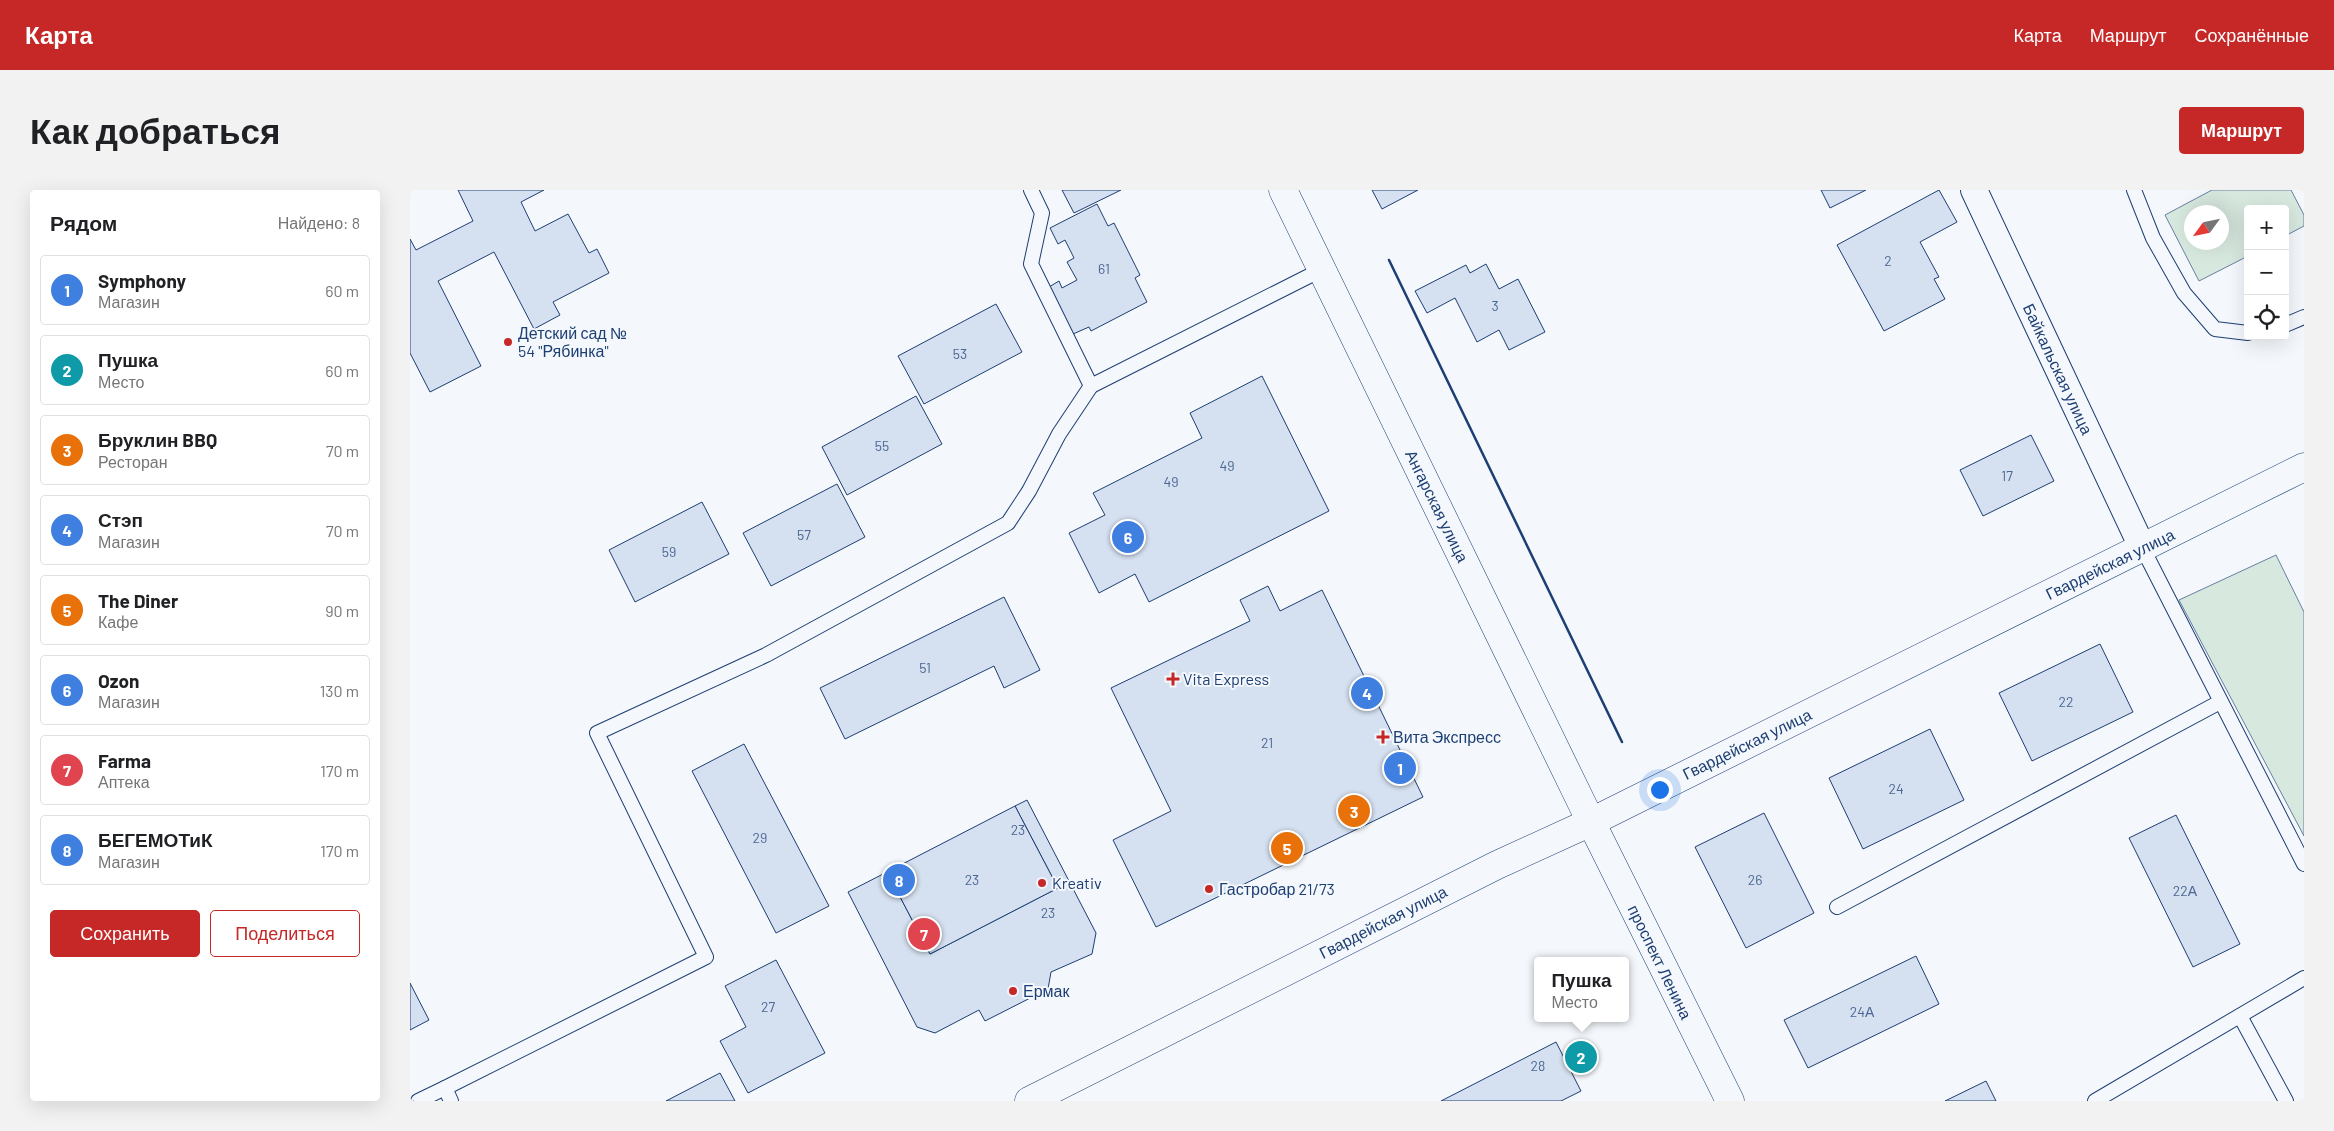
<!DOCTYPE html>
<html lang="ru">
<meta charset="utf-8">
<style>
body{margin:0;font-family:Barlow,sans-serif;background:#f2f2f2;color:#202124}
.controls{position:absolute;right:15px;top:15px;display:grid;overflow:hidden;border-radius:5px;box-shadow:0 5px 20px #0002}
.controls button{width:45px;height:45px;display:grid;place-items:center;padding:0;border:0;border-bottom:1px solid #e0e0e0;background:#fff;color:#202124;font:25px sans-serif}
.compass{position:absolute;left:1774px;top:15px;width:45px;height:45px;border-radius:50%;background:#fff;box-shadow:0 5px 20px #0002;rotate:237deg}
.you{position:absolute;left:1249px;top:599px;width:18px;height:18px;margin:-12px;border:4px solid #fff;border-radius:50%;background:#1a73e8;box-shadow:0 0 0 8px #1a73e833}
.badge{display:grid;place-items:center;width:32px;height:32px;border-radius:50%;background:#c62828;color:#fff;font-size:16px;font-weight:700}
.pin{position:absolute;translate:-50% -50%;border:2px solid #fff;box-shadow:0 1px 5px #0006}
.popup{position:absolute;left:1124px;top:767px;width:95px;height:65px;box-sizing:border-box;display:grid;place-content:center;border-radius:5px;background:#fff;filter:drop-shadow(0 1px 4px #0005);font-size:16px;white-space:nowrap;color:#757577}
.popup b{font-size:19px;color:#202124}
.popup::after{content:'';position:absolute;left:50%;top:100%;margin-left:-10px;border:10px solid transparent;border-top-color:#fff}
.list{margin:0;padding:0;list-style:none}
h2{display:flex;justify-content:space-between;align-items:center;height:65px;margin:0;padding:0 20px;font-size:21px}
h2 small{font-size:16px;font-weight:400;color:#757577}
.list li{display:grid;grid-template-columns:32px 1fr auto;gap:15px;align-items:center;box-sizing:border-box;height:70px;margin:0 10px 10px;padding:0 10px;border:1px solid #e0e0e0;border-radius:5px}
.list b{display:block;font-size:19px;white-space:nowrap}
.list p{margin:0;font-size:16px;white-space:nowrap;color:#757577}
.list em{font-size:16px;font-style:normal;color:#757577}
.actions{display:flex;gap:10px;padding:15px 20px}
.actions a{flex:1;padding:11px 0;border:1px solid #c62828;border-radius:5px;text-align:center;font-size:18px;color:#c62828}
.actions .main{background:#c62828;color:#fff}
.icon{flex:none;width:28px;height:28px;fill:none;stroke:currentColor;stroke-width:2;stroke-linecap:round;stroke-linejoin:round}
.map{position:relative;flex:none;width:1894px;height:911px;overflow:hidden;border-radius:5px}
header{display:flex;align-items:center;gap:30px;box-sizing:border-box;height:70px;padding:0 25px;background:#c62828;color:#fff}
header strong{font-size:24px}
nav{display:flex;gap:28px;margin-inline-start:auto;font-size:18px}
.intro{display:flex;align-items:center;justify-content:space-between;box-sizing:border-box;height:120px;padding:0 30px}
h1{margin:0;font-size:35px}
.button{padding:12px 22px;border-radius:5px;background:#c62828;color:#fff;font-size:18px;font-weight:700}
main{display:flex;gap:30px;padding:0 30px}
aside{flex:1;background:#fff;border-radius:5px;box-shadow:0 5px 20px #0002}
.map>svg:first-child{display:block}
</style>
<header>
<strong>Карта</strong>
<nav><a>Карта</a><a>Маршрут</a><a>Сохранённые</a></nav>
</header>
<div class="intro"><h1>Как добраться</h1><a class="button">Маршрут</a></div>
<main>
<aside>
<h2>Рядом<small>Найдено: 8</small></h2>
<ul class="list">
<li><span class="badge" style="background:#3f7fe0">1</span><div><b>Symphony</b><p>Магазин</p></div><em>60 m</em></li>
<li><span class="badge" style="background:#0f9aa8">2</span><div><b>Пушка</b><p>Место</p></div><em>60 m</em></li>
<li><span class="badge" style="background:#e8710a">3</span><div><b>Бруклин BBQ</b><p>Ресторан</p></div><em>70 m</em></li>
<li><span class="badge" style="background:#3f7fe0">4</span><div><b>Стэп</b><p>Магазин</p></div><em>70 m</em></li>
<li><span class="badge" style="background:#e8710a">5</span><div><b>The Diner</b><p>Кафе</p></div><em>90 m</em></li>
<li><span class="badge" style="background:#3f7fe0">6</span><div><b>Ozon</b><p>Магазин</p></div><em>130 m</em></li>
<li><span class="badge" style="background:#e0444e">7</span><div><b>Farma</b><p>Аптека</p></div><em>170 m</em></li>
<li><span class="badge" style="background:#3f7fe0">8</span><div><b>БЕГЕМОТиК</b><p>Магазин</p></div><em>170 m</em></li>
</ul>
<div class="actions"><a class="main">Сохранить</a><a>Поделиться</a></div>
</aside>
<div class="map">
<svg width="1894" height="911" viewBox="0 0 1894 911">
<rect width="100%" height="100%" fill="#f4f7fb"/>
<!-- green -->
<g fill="#d7e8df" stroke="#687fa3" fill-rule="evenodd">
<path d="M1802 0H1881L1894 25V36L1875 46V19H1838V66L1789 91 1755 25ZM1782 22H1812V52H1782Z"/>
<polygon points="1866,365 1894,422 1894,646 1769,410"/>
</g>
<!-- building -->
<g fill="#d5e0f0" stroke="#1d3f73">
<polygon points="48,0 134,0 111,12 125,41 158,24 179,63 187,59 199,83 143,112 150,125 124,139 84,62 28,91 71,176 20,202 0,163 0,49 6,60 63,31"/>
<polygon points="652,0 711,0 664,23"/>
<polygon points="962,0 1008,0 972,19"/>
<polygon points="1411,0 1456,0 1420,18"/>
<polygon points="1529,0 1547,32 1510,52 1529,87 1524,89 1535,109 1474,141 1427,55"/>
<polygon points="687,14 698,36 704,33 730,85 725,88 737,112 681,141 679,137 663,144 639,97 649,91 652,98 667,90 657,72 664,68 655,50 648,54 640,38"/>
<polygon points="1076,74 1089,99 1108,89 1135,142 1099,160 1089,140 1067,152 1045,108 1017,123 1005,101 1056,75 1060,83"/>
<polygon points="586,114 612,162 514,214 488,166"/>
<polygon points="852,186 919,321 739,412 725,384 689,403 659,343 695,325 683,303 792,248 780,223"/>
<polygon points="506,206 532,254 437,305 412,257"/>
<polygon points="1621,245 1644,291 1573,326 1550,280"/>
<polygon points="427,294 455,347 361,396 333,343"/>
<polygon points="292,312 319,364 225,412 199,360"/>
<polygon points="858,396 870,421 912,400 1013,607 746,737 703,650 761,621 701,498 840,431 830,410"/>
<polygon points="594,407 630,480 594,498 584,476 435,549 410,498"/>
<polygon points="1690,454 1723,522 1622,571 1589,503"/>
<polygon points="1520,539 1554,610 1453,659 1419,588"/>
<polygon points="334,554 419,716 366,743 282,581"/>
<polygon points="617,610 686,743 682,764 641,782 638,799 575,831 569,820 525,843 507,837 438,702 477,682 520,764 648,698 605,616"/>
<polygon points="605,616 648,698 520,764 477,682"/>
<polygon points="1354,623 1404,723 1336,758 1285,657"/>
<polygon points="1766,625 1830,754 1783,777 1719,648"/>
<polygon points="1506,766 1529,814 1398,878 1374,830"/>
<polygon points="366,770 415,863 338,903 310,851 336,837 315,796"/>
<polygon points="0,793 19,830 0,840"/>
<polygon points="1146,852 1171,901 1151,911 1031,911"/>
<polygon points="310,883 325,911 256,911"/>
<polygon points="1576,891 1586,911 1535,911"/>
</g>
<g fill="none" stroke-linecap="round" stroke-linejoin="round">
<!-- service casing -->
<g stroke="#1d3f73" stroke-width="16">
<g id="service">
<polyline points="621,0 632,23 621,74 681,196 911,80"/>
<polyline points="1724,0 1743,48 1774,103 1805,139 1838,143"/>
<polyline points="1875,135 1894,127"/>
<polyline points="1732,357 1894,674"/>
<polyline points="1427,717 1810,512"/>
<polyline points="1830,826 1876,911"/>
<polyline points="8,911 35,898"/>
<polyline points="41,911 35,898 296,767 187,543 356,465 598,333 619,301 649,244 681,196"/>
<polyline points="1685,911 1894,788"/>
</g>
</g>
<!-- minor casing -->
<g stroke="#1d3f73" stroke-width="28">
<polyline id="minor" points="1564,0 1732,357"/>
</g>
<!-- tertiary casing -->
<g stroke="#1d3f73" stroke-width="29">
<polyline id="tertiary" points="619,911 1087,675 1181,632 873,0"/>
</g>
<!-- secondary casing -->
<g stroke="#1d3f73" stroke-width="29">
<polyline id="secondary" points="1320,911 1181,632 1894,277"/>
</g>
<!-- service -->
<use href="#service" stroke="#f4f7fb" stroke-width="14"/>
<!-- minor -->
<use href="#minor" stroke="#f4f7fb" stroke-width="26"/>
<!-- tertiary -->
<use href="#tertiary" stroke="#f4f7fb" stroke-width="28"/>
<!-- secondary -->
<use href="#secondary" stroke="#f4f7fb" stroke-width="28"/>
<!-- wall -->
<polyline stroke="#1d3f73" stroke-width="2.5" points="979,70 1212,552"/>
</g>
<!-- markers -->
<g fill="#c62828" stroke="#f4f7fb" stroke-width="2">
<circle cx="98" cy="152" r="5"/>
<path d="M760.5 481.5h5v5h5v5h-5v5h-5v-5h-5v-5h5z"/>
<path d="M970.5 539.5h5v5h5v5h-5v5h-5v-5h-5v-5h5z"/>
<circle cx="632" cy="693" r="5"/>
<circle cx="799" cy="699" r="5"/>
<circle cx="603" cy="801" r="5"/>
</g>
<g text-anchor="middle" stroke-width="4" stroke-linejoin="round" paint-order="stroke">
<!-- number labels -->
<g font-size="14" fill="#4b6792">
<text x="1478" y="76">2</text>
<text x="694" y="84">61</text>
<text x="1085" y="121">3</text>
<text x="550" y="169">53</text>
<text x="472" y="261">55</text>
<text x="817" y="281">49</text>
<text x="1597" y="291">17</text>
<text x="761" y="297">49</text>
<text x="394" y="350">57</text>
<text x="259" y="367">59</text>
<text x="515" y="483">51</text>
<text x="1656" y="517">22</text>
<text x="857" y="558">21</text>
<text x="1486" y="604">24</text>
<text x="608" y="645">23</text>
<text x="350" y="653">29</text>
<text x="562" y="695">23</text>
<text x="1345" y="695">26</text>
<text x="1775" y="706">22А</text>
<text x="638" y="728">23</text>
<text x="358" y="822">27</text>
<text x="1452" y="827">24А</text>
<text x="1128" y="881">28</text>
</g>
<!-- poi labels -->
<g font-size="16" fill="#1d3f73" stroke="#f4f7fb" text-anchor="start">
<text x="108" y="149">Детский сад №<tspan x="108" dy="18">54 "Рябинка"</tspan></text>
<text x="773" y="495">Vita Express</text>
<text x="983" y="553">Вита Экспресс</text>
<text x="642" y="699">Kreativ</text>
<text x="809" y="705">Гастробар 21/73</text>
<text x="613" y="807">Ермак</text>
</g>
<!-- street labels -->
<g font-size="16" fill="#1d3f73" stroke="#f4f7fb">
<text transform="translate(1648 179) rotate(65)" y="6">Байкальская улица</text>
<text transform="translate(1027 316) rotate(64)" y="6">Ангарская улица</text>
<text transform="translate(1700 374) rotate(-26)" y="6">Гвардейская улица</text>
<text transform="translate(1337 554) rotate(-26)" y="6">Гвардейская улица</text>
<text transform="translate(973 732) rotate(-27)" y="6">Гвардейская улица</text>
<text transform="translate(1250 772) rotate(64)" y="6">проспект Ленина</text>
</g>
</g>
</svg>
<div class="controls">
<button>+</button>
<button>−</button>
<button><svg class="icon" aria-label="locate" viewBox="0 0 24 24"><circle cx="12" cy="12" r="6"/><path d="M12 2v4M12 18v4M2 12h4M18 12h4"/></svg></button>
</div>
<svg class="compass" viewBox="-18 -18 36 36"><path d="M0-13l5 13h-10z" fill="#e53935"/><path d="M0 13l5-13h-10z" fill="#757577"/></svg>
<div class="you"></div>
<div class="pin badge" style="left:990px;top:578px;background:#3f7fe0">1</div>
<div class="pin badge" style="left:1171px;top:867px;background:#0f9aa8">2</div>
<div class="popup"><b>Пушка</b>Место</div>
<div class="pin badge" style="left:944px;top:621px;background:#e8710a">3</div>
<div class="pin badge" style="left:957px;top:503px;background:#3f7fe0">4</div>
<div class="pin badge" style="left:877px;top:658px;background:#e8710a">5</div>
<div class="pin badge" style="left:718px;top:347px;background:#3f7fe0">6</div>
<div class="pin badge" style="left:514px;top:744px;background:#e0444e">7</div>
<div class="pin badge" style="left:489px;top:690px;background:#3f7fe0">8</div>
</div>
</main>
